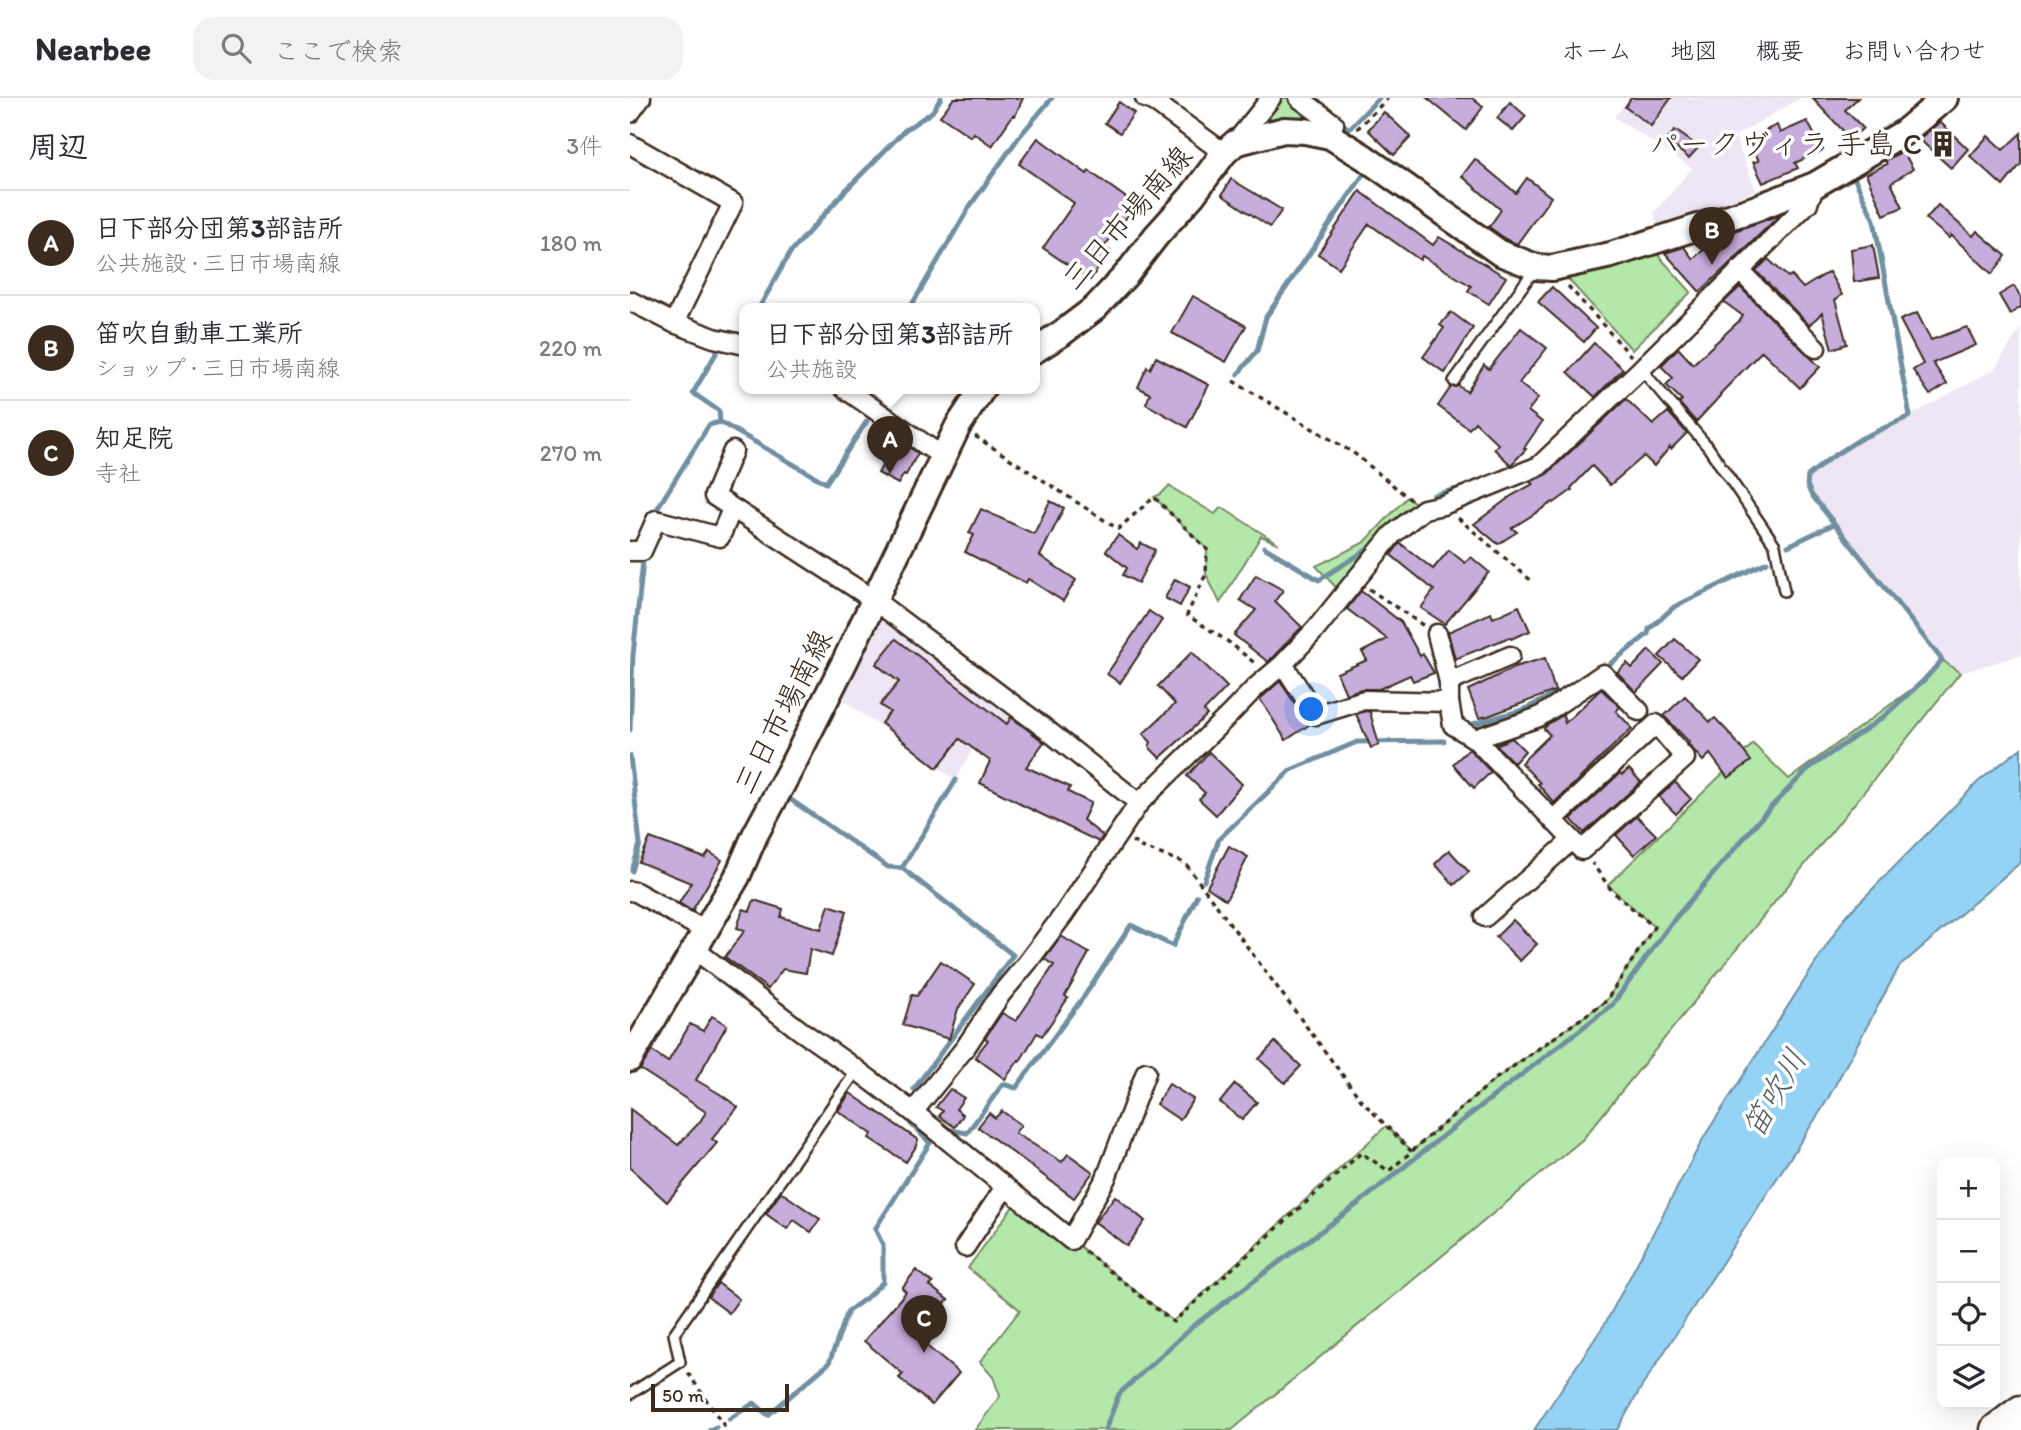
<!DOCTYPE html>
<html lang="ja">
<meta charset="utf-8">
<style>
body{margin:0;font-family:Itim,"Klee One",sans-serif;background:#f2f2f3;color:#2b2b33}
.controls{position:absolute;right:21px;bottom:21px;display:grid;overflow:hidden;border-radius:14px;box-shadow:0 7px 28px #0002}
.controls button{width:63px;height:63px;display:grid;place-items:center;padding:0;border:0;border-bottom:2px solid #e1e1e2;background:#fff;color:#2b2b33;font:35px sans-serif}
.scale{position:absolute;left:21px;bottom:18px;width:138px;box-sizing:border-box;padding-left:7px;border:4px solid #3b2a1e;border-top:0;font-size:19px;line-height:24px;white-space:nowrap;color:#3b2a1e;-webkit-text-stroke:5px #fff;paint-order:stroke}
.you{position:absolute;left:682px;top:612px;width:24px;height:24px;margin:-18px;border:5px solid #fff;border-radius:50%;background:#1a73e8;box-shadow:0 0 0 10px #1a73e833}
.badge{display:grid;place-items:center;width:46px;height:46px;border-radius:50%;background:#3b2a1e;color:#fff;font-size:23px;font-weight:700}
.pin{position:absolute;translate:-50% -58px;filter:drop-shadow(0 2px 4px #0008)}
.pin::after{content:'';position:absolute;top:37px;width:24px;height:21px;background:inherit;clip-path:polygon(0 0,100% 0,50% 100%)}
.popup{position:absolute;left:109px;top:205px;width:301px;height:91px;box-sizing:border-box;display:grid;place-content:center;border-radius:14px;background:#fff;filter:drop-shadow(0 2px 5px #0005);font-size:23px;white-space:nowrap;color:#7c7c81}
.popup b{font-size:26px;color:#2b2b33}
.popup::after{content:'';position:absolute;left:50%;top:100%;margin-left:-14px;border:14px solid transparent;border-top-color:#fff}
.list{margin:0;padding:0;list-style:none}
h2{display:flex;justify-content:space-between;align-items:center;height:91px;margin:0;padding:0 28px;font-size:30px}
h2 small{font-size:23px;font-weight:400;color:#7c7c81}
.list li{display:grid;grid-template-columns:46px 1fr auto;gap:21px;align-items:center;box-sizing:border-box;height:105px;padding:0 28px;border-top:2px solid #e1e1e2}
.list b{display:block;font-size:26px;white-space:nowrap}
.list p{margin:0;font-size:23px;white-space:nowrap;color:#7c7c81}
.list em{font-size:23px;font-style:normal;color:#7c7c81}
.icon{flex:none;width:38px;height:38px;fill:none;stroke:currentColor;stroke-width:2;stroke-linecap:round;stroke-linejoin:round}
.map{position:relative;flex:none;width:1391px;height:1332px;overflow:hidden}
header{display:flex;align-items:center;gap:42px;box-sizing:border-box;height:98px;padding:0 35px;background:#fff;border-bottom:2px solid #e1e1e2}
header strong{font-size:33px}
nav{display:flex;gap:38px;margin-inline-start:auto;font-size:24px}
.search{width:490px;height:63px;background:#f2f2f3;display:flex;align-items:center;gap:18px;box-sizing:border-box;padding:0 24px;border-radius:21px;color:#7c7c81;font-size:26px}
main{display:flex}
aside{flex:1;background:#fff}
.map>svg:first-child{display:block}
</style>
<header>
<strong>Nearbee</strong>
<div class="search"><svg class="icon" aria-label="search" viewBox="0 0 24 24"><circle cx="10" cy="10" r="6"/><path d="M15 15l6 6"/></svg>ここで検索</div>
<nav><a>ホーム</a><a>地図</a><a>概要</a><a>お問い合わせ</a></nav>
</header>
<main>
<aside>
<h2>周辺<small>3件</small></h2>
<ul class="list">
<li><span class="badge">A</span><div><b>日下部分団第3部詰所</b><p>公共施設 · 三日市場南線</p></div><em>180 m</em></li>
<li><span class="badge">B</span><div><b>笛吹自動車工業所</b><p>ショップ · 三日市場南線</p></div><em>220 m</em></li>
<li><span class="badge">C</span><div><b>知足院</b><p>寺社</p></div><em>270 m</em></li>
</ul>
</aside>
<div class="map">
<svg width="1391" height="1332" viewBox="0 0 1391 1332">
<rect width="100%" height="100%" fill="#fff"/>
<filter id="ink" filterUnits="userSpaceOnUse"><feTurbulence type="fractalNoise" baseFrequency=".0143" numOctaves="2"/><feDisplacementMap in="SourceGraphic" scale="14" xChannelSelector="R" yChannelSelector="G"/><feConvolveMatrix kernelMatrix="1 2 1 2 8 2 1 2 1" color-interpolation-filters="sRGB"/></filter>
<g filter="url(#ink)">
<!-- built -->
<g fill="#eee6f4">
<polygon points="1001,0 1171,0 1105,38 1126,92 1029,134 1024,115 1062,70 984,19"/>
<polygon points="1391,229 1391,557 1330,575 1312,562 1181,396 1177,387 1178,378 1199,360 1230,341 1280,318 1365,271"/>
<polygon points="252,508 417,632 398,650 361,627 342,652 326,682 206,597"/>
</g>
<!-- green -->
<g fill="#b3e8aa" stroke="#778964" stroke-width="2">
<polygon points="652,0 669,0 698,22 624,26"/>
<polygon points="1020,148 1061,194 1002,252 930,172"/>
<polygon points="539,388 585,416 591,409 649,446 631,438 590,505 576,476 577,451 524,399 531,396"/>
<polygon points="777,399 794,411 714,498 686,468 735,444"/>
<polygon points="1312,562 1330,575 953,1041 602,1332 345,1332 370,1298 363,1279 350,1264 390,1212 338,1170 389,1100 543,1223 756,1028 782,1053 864,982 976,903 1024,829 978,787 1123,646 1159,681 1294,582"/>
</g>
<!-- water -->
<polygon fill="#94d3f6" stroke="#708fa0" stroke-width="2" points="1391,650 1391,764 1269,869 1195,1006 1011,1290 987,1332 904,1332 976,1224 1074,1039 1215,819 1349,683"/>
<g fill="none" stroke-linecap="round" stroke-linejoin="round">
<!-- stream -->
<g stroke="#708fa0" stroke-width="5">
<polyline points="709,23 719,31 749,0"/>
<polyline points="129,210 160,155 216,92 275,32 302,14 311,0"/>
<polyline points="280,210 340,108 389,39 422,0"/>
<polyline points="93,233 114,237 115,235"/>
<polyline points="608,276 627,253 636,219 736,73"/>
<polyline points="242,293 243,290"/>
<polyline points="90,324 196,385 237,323"/>
<polyline points="804,397 838,388"/>
<polyline points="22,419 79,327 90,324 89,313 63,295 88,252"/>
<polyline points="1158,448 1204,426"/>
<polyline points="634,449 689,482 744,447"/>
<polyline points="971,573 1018,536 1019,531 1044,509 1137,464"/>
<polyline points="836,628 893,612 941,588"/>
<polyline points="0,632 3,557 13,463"/>
<polyline points="0,658 10,746 2,773"/>
<polyline points="154,697 258,769 272,770"/>
<polyline points="574,783 589,741 661,672 727,644 814,643"/>
<polyline points="284,991 383,857 272,770 326,682"/>
<polyline points="315,1031 337,1035 373,986 386,990 455,897 501,827 543,848 567,798"/>
<polyline points="99,1321 124,1305 138,1317 199,1265 218,1213 235,1201 253,1184 253,1147 245,1131 300,1045 280,1025"/>
<polyline points="80,1332 86,1329"/>
<polyline points="475,1332 489,1296 563,1228 729,1105 829,1025 982,907 1042,824 1137,713 1178,671 1252,620 1294,582 1312,562 1181,396 1177,387 1178,378 1199,361 1230,341 1280,318 1244,122 1221,73"/>
</g>
</g>
<!-- building -->
<g fill="#c6addb" stroke="#3b2a1e" stroke-width="2">
<polygon points="324,0 393,0 385,18 383,17 362,48 344,35 341,39 310,18"/>
<polygon points="797,0 842,0 853,9 836,32"/>
<polygon points="1001,0 1041,0 1021,28 995,9"/>
<polygon points="1182,0 1228,0 1215,12 1233,30 1221,41"/>
<polygon points="489,4 504,15 490,35 475,25"/>
<polygon points="880,4 896,18 883,33 867,20"/>
<polygon points="754,14 781,39 764,57 738,32"/>
<polygon points="1177,23 1193,52 1165,65 1168,70 1133,85 1123,64 1129,63 1118,40 1147,27 1150,35"/>
<polygon points="1310,24 1338,51 1321,70 1289,41"/>
<polygon points="1045,32 1069,49 1059,60 1036,43"/>
<polygon points="1391,35 1391,66 1373,88 1340,58 1358,38 1373,52"/>
<polygon points="408,40 457,76 459,73 506,107 474,149 480,153 460,182 413,150 444,105 389,66"/>
<polygon points="1273,53 1283,71 1261,85 1273,109 1254,117 1236,76 1257,66 1255,63"/>
<polygon points="845,61 886,95 897,80 921,99 887,146 877,142 859,129 871,112 832,78"/>
<polygon points="601,81 652,112 640,129 592,97"/>
<polygon points="730,93 803,147 809,139 876,179 859,206 838,193 841,188 792,158 790,162 739,126 709,170 688,156"/>
<polygon points="1308,107 1343,138 1347,133 1376,158 1362,176 1321,137 1319,140 1296,121"/>
<polygon points="1150,117 1070,194 1035,155 1054,149 1063,161 1084,142 1098,135"/>
<polygon points="1243,147 1249,180 1224,184 1221,151"/>
<polygon points="1138,161 1158,179 1161,177 1173,190 1199,174 1212,197 1205,202 1217,246 1202,251 1192,215 1179,227 1126,173"/>
<polygon points="1384,188 1391,199 1391,209 1380,216 1369,197"/>
<polygon points="922,189 966,230 954,244 908,204"/>
<polygon points="1110,189 1190,269 1170,290 1132,253 1090,296 1091,297 1066,324 1049,305 1052,302 1036,287 1043,280 1031,268 1048,250 1063,266 1109,223 1113,218 1094,204"/>
<polygon points="563,198 616,228 596,264 542,235"/>
<polygon points="821,214 843,230 815,275 793,259 814,230 810,227"/>
<polygon points="1287,215 1301,242 1337,229 1346,247 1303,265 1317,286 1300,297 1283,272 1293,266 1270,222"/>
<polygon points="891,230 917,250 889,285 908,300 898,313 912,324 894,350 896,351 881,367 864,351 868,346 845,324 839,331 808,308 821,289 829,288 837,294 854,267 859,271"/>
<polygon points="964,245 993,271 965,299 938,274"/>
<polygon points="526,259 579,287 557,329 516,306 520,296 508,289 517,269 520,271"/>
<polygon points="996,301 1023,327 1038,314 1057,335 1041,351 1040,349 1024,368 1014,358 980,387 962,368 941,390 942,392 924,405 923,404 882,430 887,434 868,446 844,426 881,398 903,386 900,384 917,376"/>
<polygon points="267,341 288,355 276,377 274,376 268,386 248,375"/>
<polygon points="420,403 434,410 410,458 446,482 433,503 398,481 396,485 335,454 344,437 339,435 351,411 404,436"/>
<polygon points="488,437 507,451 511,445 525,452 508,485 493,477 497,470 476,453"/>
<polygon points="770,445 803,471 819,452 835,465 841,459 859,474 815,526 791,510 804,492 761,457"/>
<polygon points="626,477 653,492 645,503 672,529 638,564 604,537 626,512 610,502"/>
<polygon points="545,481 560,489 550,508 535,500"/>
<polygon points="731,493 771,524 790,558 793,556 804,575 783,583 780,577 749,591 731,591 716,596 707,575 737,562 732,554 757,541 717,511"/>
<polygon points="889,508 900,533 881,541 880,539 825,561 818,534 861,515 863,520"/>
<polygon points="519,513 532,522 490,585 477,576"/>
<polygon points="266,541 377,626 381,619 414,644 396,669 440,689 438,694 461,705 453,722 473,738 469,744 390,706 390,705 350,685 360,663 330,641 307,670 251,625 260,614 250,607 269,584 246,566"/>
<polygon points="1045,541 1068,561 1052,578 1029,558"/>
<polygon points="1019,552 1033,566 1006,594 987,574 997,565 1002,570"/>
<polygon points="562,554 597,589 574,613 577,617 530,660 519,649 521,644 513,636 545,606 528,588"/>
<polygon points="915,560 925,593 858,618 849,620 838,592 888,568"/>
<polygon points="650,583 679,627 656,642 630,601"/>
<polygon points="971,591 990,609 986,613 1002,630 924,705 908,686 910,685 891,665 920,637 914,631 918,626 933,617 935,625"/>
<polygon points="1055,598 1080,624 1085,620 1101,637 1121,663 1098,680 1080,656 1073,663 1058,646 1059,644 1034,618"/>
<polygon points="736,613 740,614 749,647 741,650 726,616"/>
<polygon points="882,640 895,653 884,665 866,647"/>
<polygon points="839,651 861,674 844,690 823,666"/>
<polygon points="579,654 612,686 586,717 569,701 575,695 557,678"/>
<polygon points="999,671 1011,684 954,735 941,721 990,675 992,677"/>
<polygon points="1045,684 1061,701 1046,716 1029,699"/>
<polygon points="1007,718 1026,737 1004,757 986,737"/>
<polygon points="20,740 75,760 79,754 92,762 62,813 49,805 61,785 9,764"/>
<polygon points="599,748 618,759 596,802 577,789"/>
<polygon points="819,752 839,774 824,787 805,766"/>
<polygon points="124,802 153,811 151,819 191,831 199,807 217,813 202,858 180,851 176,875 153,871 138,891 95,859 115,832 107,830 113,811 120,813"/>
<polygon points="883,822 907,846 890,863 866,839"/>
<polygon points="431,838 459,855 435,898 438,900 412,938 407,935 390,963 389,962 375,981 345,959 358,942 355,940 372,915 386,923 424,867 414,861"/>
<polygon points="311,863 345,886 328,911 319,941 273,927 282,897 287,898"/>
<polygon points="82,918 97,927 66,982 90,996 108,1009 82,1041 87,1045 37,1104 0,1070 0,1011 48,1047 69,1025 76,1014 10,971 22,953 38,964 60,926 73,933"/>
<polygon points="645,944 671,968 655,985 629,961"/>
<polygon points="539,986 563,1001 550,1022 526,1006"/>
<polygon points="605,986 627,1004 612,1022 590,1004"/>
<polygon points="320,991 334,1000 326,1011 333,1017 325,1029 309,1018 313,1013 306,1009"/>
<polygon points="220,995 288,1042 285,1050 276,1064 239,1040 242,1036 208,1013"/>
<polygon points="372,1013 391,1027 385,1035 432,1064 438,1056 463,1074 444,1100 348,1029 359,1015 365,1020"/>
<polygon points="151,1094 190,1121 181,1134 164,1122 157,1131 136,1116"/>
<polygon points="485,1098 515,1123 497,1148 465,1124"/>
<polygon points="286,1172 303,1185 300,1188 318,1202 286,1239 329,1275 302,1307 269,1280 273,1276 234,1243 276,1194 272,1190"/>
<polygon points="88,1185 109,1201 99,1215 78,1199"/>
</g>
<g fill="none" stroke-linecap="round" stroke-linejoin="round">
<!-- lane casing -->
<g stroke="#3b2a1e" stroke-width="14">
<g id="lane">
<polyline points="1011,271 1078,349 1145,447 1154,493"/>
<polyline points="824,283 905,171"/>
<polyline points="0,1296 50,1264 44,1236 227,972"/>
</g>
</g>
<!-- street casing -->
<g stroke="#3b2a1e" stroke-width="23">
<g id="street">
<polyline points="515,0 523,3 594,55"/>
<polyline points="669,0 704,26 700,38"/>
<polyline points="0,15 11,0"/>
<polyline points="605,45 641,0"/>
<polyline points="0,46 103,105 44,225"/>
<polyline points="1109,172 1186,250"/>
<polyline points="0,203 44,225 84,240 115,247"/>
<polyline points="214,290 313,359"/>
<polyline points="103,353 84,398 244,502 417,632 509,705"/>
<polyline points="0,453 12,453 26,422 90,439 102,411"/>
<polyline points="653,566 686,617 734,602 819,604 819,584 807,536"/>
<polyline points="819,584 880,558"/>
<polyline points="819,604 823,627 845,641 952,752 1055,660 1026,626 924,721"/>
<polyline points="845,641 909,619 973,576 1009,613"/>
<polyline points="0,793 6,794 74,832"/>
<polyline points="855,819 942,742"/>
<polyline points="64,851 171,933 227,972 283,1014 441,1142 476,1080 516,974"/>
<polyline points="283,1014 335,950 371,896 397,865 434,816 509,705 600,616 626,589 653,566 686,531 762,437 794,411 813,407 909,368 1011,271 1178,105 1185,87"/>
<polyline points="335,1149 375,1089"/>
</g>
</g>
<!-- secondary casing -->
<g stroke="#3b2a1e" stroke-width="30">
<g id="secondary">
<polyline points="405,252 432,235 465,210 496,177 526,138 562,98 594,55 605,45 654,32 675,33 700,38 734,59 870,155 906,169 922,170 981,157 1124,111 1185,87 1273,35 1315,0"/>
<polyline points="0,961 107,779 125,737 162,668 215,563 328,328 353,290"/>
</g>
</g>
<!-- highway casing -->
<g stroke="#3b2a1e" stroke-width="37">
<polyline id="highway" points="1367,1332 1391,1314"/>
</g>
<!-- path -->
<g stroke="#3b2a1e" stroke-width="3.5" stroke-dasharray="5 5" stroke-linecap="butt">
<polyline points="727,31 758,0"/>
<polyline points="938,188 1001,258"/>
<polyline points="603,283 725,356 781,402"/>
<polyline points="345,338 488,431 524,399 577,451 576,476 557,517 600,545 627,567"/>
<polyline points="828,420 904,485"/>
<polyline points="739,491 794,528"/>
<polyline points="502,743 511,749 555,765 731,1002 782,1054"/>
<polyline points="455,1153 543,1224 731,1055 759,1073 864,982 976,903 1024,829 982,793 962,765"/>
<polyline points="58,1275 97,1332"/>
</g>
<!-- lane -->
<use href="#lane" stroke="#fff" stroke-width="9"/>
<!-- street -->
<use href="#street" stroke="#fff" stroke-width="18"/>
<!-- secondary -->
<use href="#secondary" stroke="#fff" stroke-width="24"/>
<!-- highway -->
<use href="#highway" stroke="#fff" stroke-width="32"/>
</g>
</g>
<!-- icons -->
<defs>
<g id="building-bare" transform="scale(2.1)"><path d="M-4-6H4V6H1V3H-1V6H-4ZM-2.5-4.3h1.7v1.8h-1.7ZM.8-4.3h1.7v1.8H.8ZM-2.5-1h1.7V.8h-1.7ZM.8-1h1.7V.8H.8Z" fill="#3b2a1e" stroke="#fff" stroke-width="2.5" paint-order="stroke"/></g>
</defs>
<g fill-rule="evenodd">
<use href="#building-bare" x="1313" y="46"/>
</g>
<g text-anchor="middle" stroke-width="7" stroke-linejoin="round" paint-order="stroke">
<!-- poi labels -->
<g font-size="30" fill="#3b2a1e" stroke="#fff" text-anchor="end">
<text x="1292" y="56">パークヴィラ 手島 C</text>
</g>
<!-- street labels -->
<g font-size="30" fill="#3b2a1e" stroke="#fff">
<text transform="translate(497 120) rotate(-49)" y="10">三日市場南線</text>
<text transform="translate(153 614) rotate(-63)" y="10">三日市場南線</text>
</g>
<!-- water labels -->
<g font-size="32" font-style="italic" fill="#565d5f" stroke="#fff">
<text transform="translate(1144 995) rotate(-60)" y="11">笛吹川</text>
</g>
</g>
</svg>
<div class="controls">
<button>+</button>
<button>−</button>
<button><svg class="icon" aria-label="locate" viewBox="0 0 24 24"><circle cx="12" cy="12" r="6"/><path d="M12 2v4M12 18v4M2 12h4M18 12h4"/></svg></button>
<button><svg class="icon" aria-label="layers" viewBox="0 0 24 24"><path d="M12 4l9 5-9 5-9-5zM3 14l9 5 9-5"/></svg></button>
</div>
<div class="scale">50 m</div>
<div class="you"></div>
<div class="pin badge" style="left:260px;top:376px">A</div>
<div class="popup"><b>日下部分団第3部詰所</b>公共施設</div>
<div class="pin badge" style="left:1082px;top:167px">B</div>
<div class="pin badge" style="left:294px;top:1255px">C</div>
</div>
</main>
